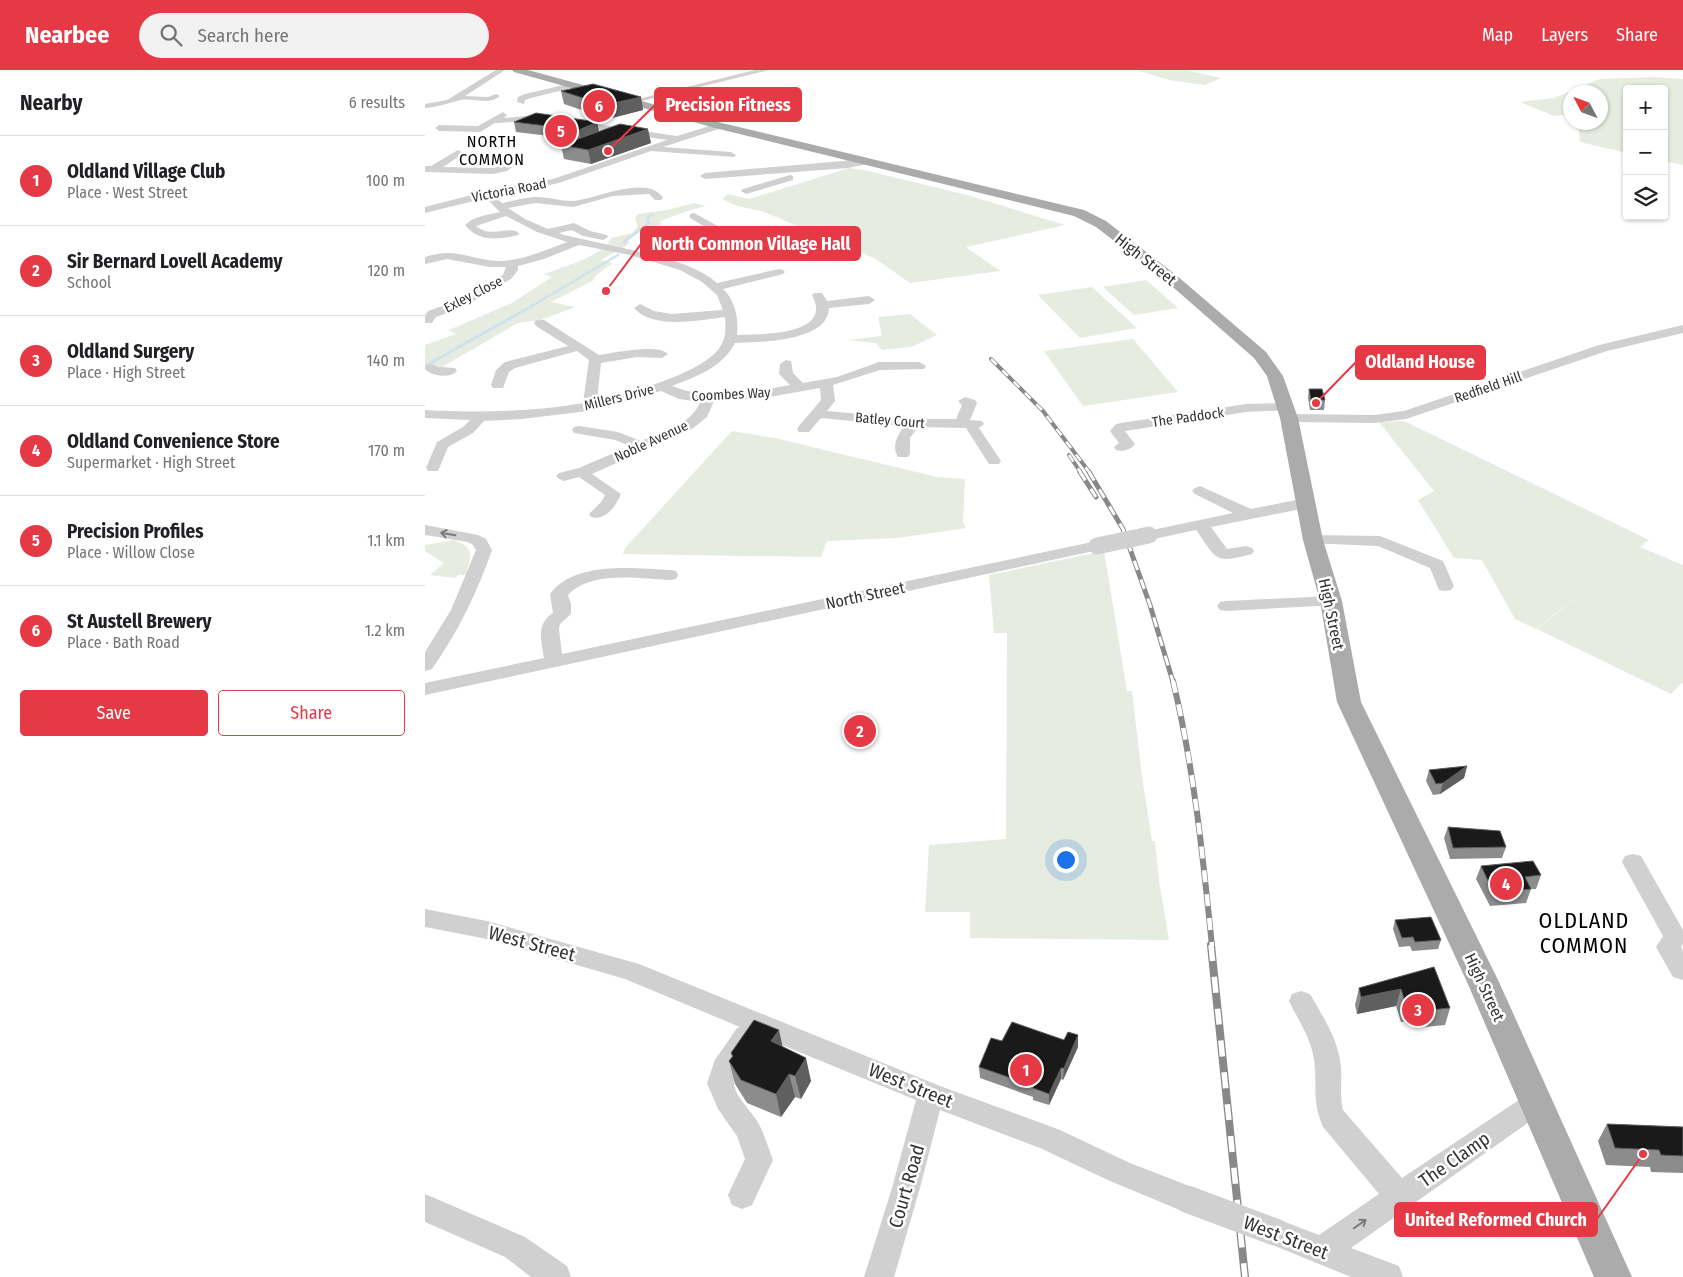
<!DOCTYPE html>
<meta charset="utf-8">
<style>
body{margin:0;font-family:"Fira Sans Condensed",sans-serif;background:#f2f2f2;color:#202124}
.controls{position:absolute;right:15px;top:15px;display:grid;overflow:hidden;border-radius:5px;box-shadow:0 1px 4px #0004}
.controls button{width:45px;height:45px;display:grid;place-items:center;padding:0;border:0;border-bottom:1px solid #e0e0e0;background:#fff;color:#202124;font:25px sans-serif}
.compass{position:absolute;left:1138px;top:15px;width:45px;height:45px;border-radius:50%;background:#fff;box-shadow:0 1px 4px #0004;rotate:311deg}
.you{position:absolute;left:640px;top:789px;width:18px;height:18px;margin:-12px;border:4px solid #fff;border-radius:50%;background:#1a73e8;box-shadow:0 0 0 8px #1a73e833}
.badge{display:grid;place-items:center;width:32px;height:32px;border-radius:50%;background:#e63946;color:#fff;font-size:16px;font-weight:700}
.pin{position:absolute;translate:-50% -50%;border:2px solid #fff;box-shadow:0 1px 5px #0006}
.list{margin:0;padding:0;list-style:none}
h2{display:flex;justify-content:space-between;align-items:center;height:65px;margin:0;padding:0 20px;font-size:21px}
h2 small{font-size:16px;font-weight:400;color:#757577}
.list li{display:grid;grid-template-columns:32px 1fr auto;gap:15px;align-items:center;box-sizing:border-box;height:90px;padding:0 20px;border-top:1px solid #e0e0e0}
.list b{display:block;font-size:19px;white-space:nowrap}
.list p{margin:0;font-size:16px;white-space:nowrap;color:#757577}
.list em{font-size:16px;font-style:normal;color:#757577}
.actions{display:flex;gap:10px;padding:15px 20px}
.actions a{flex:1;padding:11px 0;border:1px solid #e63946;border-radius:5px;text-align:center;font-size:18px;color:#e63946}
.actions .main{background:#e63946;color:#fff}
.icon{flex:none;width:28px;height:28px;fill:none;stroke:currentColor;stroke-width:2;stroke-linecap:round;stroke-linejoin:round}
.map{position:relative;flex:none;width:1258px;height:1207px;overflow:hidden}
header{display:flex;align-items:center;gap:30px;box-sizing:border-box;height:70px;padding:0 25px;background:#e63946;color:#fff}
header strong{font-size:24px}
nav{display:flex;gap:28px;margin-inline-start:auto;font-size:18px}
.search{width:350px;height:45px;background:#f2f2f2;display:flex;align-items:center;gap:12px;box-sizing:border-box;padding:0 18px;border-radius:28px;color:#757577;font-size:19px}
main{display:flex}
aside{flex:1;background:#fff}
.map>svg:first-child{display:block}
</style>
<header>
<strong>Nearbee</strong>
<div class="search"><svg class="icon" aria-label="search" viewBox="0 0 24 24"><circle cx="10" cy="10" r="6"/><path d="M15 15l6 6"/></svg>Search here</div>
<nav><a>Map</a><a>Layers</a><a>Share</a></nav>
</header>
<main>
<aside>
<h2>Nearby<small>6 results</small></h2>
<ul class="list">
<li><span class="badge">1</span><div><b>Oldland Village Club</b><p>Place · West Street</p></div><em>100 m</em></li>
<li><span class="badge">2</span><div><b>Sir Bernard Lovell Academy</b><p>School</p></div><em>120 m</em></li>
<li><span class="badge">3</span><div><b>Oldland Surgery</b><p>Place · High Street</p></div><em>140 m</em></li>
<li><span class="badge">4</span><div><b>Oldland Convenience Store</b><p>Supermarket · High Street</p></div><em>170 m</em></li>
<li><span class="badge">5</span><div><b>Precision Profiles</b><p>Place · Willow Close</p></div><em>1.1 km</em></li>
<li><span class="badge">6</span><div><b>St Austell Brewery</b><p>Place · Bath Road</p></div><em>1.2 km</em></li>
</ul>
<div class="actions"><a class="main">Save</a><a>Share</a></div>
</aside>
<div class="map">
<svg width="1258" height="1207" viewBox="0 0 1258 1207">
<rect width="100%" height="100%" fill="#fff"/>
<!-- green -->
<g fill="#e6ecdf">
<polygon points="711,0 761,0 796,8 780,15 744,10"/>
<polygon points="1230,7 1258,9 1258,95 1239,91 1239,19 1202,19 1202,83 1155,72 1153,53 1176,52 1176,22 1146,22 1145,44 1129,46 1095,32 1129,28 1175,9"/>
<polygon points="424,98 439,100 542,125 640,155 541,177 575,201 485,213 451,189 339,142 313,136 299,130 298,128 303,124 324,129"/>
<path d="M269 133 281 136C265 140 249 145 234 152L238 154 214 161 203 170 205 172 199 177 176 190 188 193 170 206 169 210 126 232 150 237 116 250 93 253 17 297 0 294V275L31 264 24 260 87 233 127 207 119 204C137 197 179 186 186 168L207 163 213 156 210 148 213 144 242 140Z"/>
<polygon points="721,210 753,238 709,245 678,217"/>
<polygon points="667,217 712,258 655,268 613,225"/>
<polygon points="485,244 512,265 486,277 457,280 451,273 422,270 457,266 453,247"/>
<polygon points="708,269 753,322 658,336 619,281"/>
<polygon points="979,351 1224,470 1215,477 1258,495 1258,612 1246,624 1112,559 1183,502 1111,559 1090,549 1057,490 1029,488 993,430 1009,421 954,352"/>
<polygon points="307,361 350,368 512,407 540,409 538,452 541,458 473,468 402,471 396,487 198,484 200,478"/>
<path d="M28 470C51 477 46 486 41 505H33L30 508 5 505 19 493 0 481V475Z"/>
<polygon points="679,481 702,621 707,621 717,707 727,771 730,771 734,811 744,870 545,868 545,842 500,842 504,775 581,769 582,563 569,563 564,505"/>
</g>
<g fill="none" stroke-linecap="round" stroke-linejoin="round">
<!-- stream-far1 -->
<g stroke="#cfe2ee" stroke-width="2.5">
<polyline points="200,174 199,172 224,153 222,149 227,144"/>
<polyline points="105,237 193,185"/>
</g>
<!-- stream -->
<polyline stroke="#cfe2ee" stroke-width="3" points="0,296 107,236"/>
<!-- minor -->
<g fill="#d0d0d0" fill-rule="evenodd">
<path d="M71 0H80L40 26 63 27 71 24 75 26C62 37 46 26 32 31 21 34 11 37 0 38V34L22 30Z"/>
<polygon points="330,0 344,0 205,34 201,32"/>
<polygon points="147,13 151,15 150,17 106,28 100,30 99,34 92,32 93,27 100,24"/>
<path d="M78 42 82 45 79 48 111 45 252 66 291 54H297V58L238 77 306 82 311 85 309 87 226 81 134 113 70 127 77 133C88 131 101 127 112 127 123 127 135 131 147 131 169 130 223 103 238 128L236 130H230L224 124 188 126 148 137 110 133 83 138 100 149 123 159 149 153 165 161 182 165 183 167 178 170 158 166 147 160 134 163 139 165 225 184 274 168 292 164 265 148V144L269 143 300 160H307L308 162 306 165 316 170H331L332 172 331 174 315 176 299 169 280 173 237 187C256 193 276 199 292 213L354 199 358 200 360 202 358 204 298 219C310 230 314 249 312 265 336 264 409 266 387 225L389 223H397L402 231 444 226 450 230 444 234 404 238C403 272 334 272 310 273 298 297 271 307 247 316 283 331 328 322 365 315L354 304 355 294 361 290 366 291 368 303 378 313 412 307 454 292H494L501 296 499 299 455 300 408 315 410 331 402 341 489 349H531L537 335 533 331 540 327 550 330 552 333 545 350 557 351 559 354 554 358 576 391 574 394H564L541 358 493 357 485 368V384L483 387H473C466 376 473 365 479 356L396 348 384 362H374L372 359 374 356 396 330 395 318 338 328 289 331 282 347 267 359 167 404 196 424C191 436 181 451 166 447L164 444 177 431 180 425 154 407 139 411 134 409 131 406 134 403 154 398 205 376 190 370 149 363 147 360 149 357 154 356 193 362 216 371C238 362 266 355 275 332L254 329 236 321 163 341 97 349 59 351 48 363 23 377 13 401H3L1 398 12 372 38 357 45 350 0 348V340C54 343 105 342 158 333L164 290 152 281 90 298 84 302 78 318H68L66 315 71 300 80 292 143 276 111 256 109 253 111 250H119L174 285C188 283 233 273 243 284L237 288 212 287 176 293 172 330C204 323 277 304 295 277 301 268 301 258 300 247 275 250 228 260 209 238L215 234 229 241 247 244 298 240 292 225 277 212 255 200 205 185 154 175 119 189 93 196V200L86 209 37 238 11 247 7 253H0V245L3 241 29 232 78 205 81 197H65L22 189 0 194V187C32 176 46 191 76 191 99 190 121 180 142 172L112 162 81 146 51 156C66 169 85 155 94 163L93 165C74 170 53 172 40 155 49 146 63 145 75 142L61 128 0 143V137L62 121 128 109 242 70 111 51 70 53 55 62 14 61 10 58 14 55 53 56Z"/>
<path d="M33 80 38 83 36 85 18 97 68 98C76 97 80 91 88 89L93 92 82 101 68 104 0 102V96H6Z"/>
<polygon points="440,89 443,90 443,94 423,98 280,109 275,106 280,103"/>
<polygon points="365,105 368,106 368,110 321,124 316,121 318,119"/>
<polygon points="1258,255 1258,263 1182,281 981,349 949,353 864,352 857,348 864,344 949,345 979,341 1174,275"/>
<path d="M6 294 14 297 30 298 32 301C24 309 7 306 0 299L1 295Z"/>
<path d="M861 333 868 337 866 340 821 342 700 361 710 374C706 380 698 382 691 380L689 377 694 373 685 361 691 354 696 353 821 334Z"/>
<path d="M775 416 826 439 881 428 887 430 889 433 887 436 881 438 786 457 802 479 821 476 827 478 829 481 827 484C788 494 793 490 771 460L724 470 718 468 716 465 718 462 808 443 770 424 767 421 770 418Z"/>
<path d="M0 455 53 465 61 469 67 480C52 523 33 562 7 599L0 601V582L26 540 51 480 48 475 43 472 0 465Z"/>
<polygon points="888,465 955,466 1018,491 1029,516 1026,520 1020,521 1014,520 1005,498 953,476 882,473 880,470 882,467"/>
<path d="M672 471 678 473 680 476 678 479 0 625V613L119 588C116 570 111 554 128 543L125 524C148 491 210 498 245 500L251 501 253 505 251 509 245 510C214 509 167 500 143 525L146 534V544L135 554 134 559 137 584Z"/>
<polygon points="906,526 912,527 915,531 912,535 801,541 795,540 792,536 795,532 801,531"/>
<polygon points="1208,784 1216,786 1258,860 1258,874 1256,877 1258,881 1258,910 1248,907 1231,877 1238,866 1197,792 1200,786"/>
<path d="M0 839 62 851 214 894 515 1016 635 1060 705 1093 772 1119 776 1129 772 1139 762 1143 685 1111 615 1078 515 1040 495 1118 469 1207H439L467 1118 491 1030 333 965C332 979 315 990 310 1004 304 1022 323 1036 332 1051 339 1062 343 1077 348 1090L327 1135 317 1139 307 1135 303 1125 320 1089 312 1066 293 1039 282 1013 290 990 312 958 315 957 200 909 62 869 0 857Z"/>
<path d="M876 921 885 924C897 945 911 966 915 990 918 1007 914 1024 918 1040L977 1108 1103 1024 1112 1020 1121 1024 1125 1032 1121 1040 926 1178 974 1196 978 1207H926L840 1172 835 1162 840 1152 850 1148 894 1165 954 1124 898 1057C885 1027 894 1012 888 984 884 965 872 948 864 931L867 924Z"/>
<polygon points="0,1124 100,1167 142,1196 146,1207 106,1207 80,1187 0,1152"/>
</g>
<!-- major -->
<polygon fill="#ababab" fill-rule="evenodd" points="87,0 103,0 297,53 659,140 681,151 751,205 841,282 858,306 873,348 898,470 917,531 936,632 1074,912 1207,1207 1169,1207 1042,912 912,632 895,531 878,470 855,348 842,306 829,288 741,211 671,157 649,146 290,58 89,2"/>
<!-- rail-far3 casing -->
<g stroke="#888" stroke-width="4">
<g id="rail-far3">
<polyline points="566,289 618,341 665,403"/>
<polyline points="644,385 656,403"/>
</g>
</g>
<!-- rail-far2 casing -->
<g stroke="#888" stroke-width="5">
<g id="rail-far2">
<polyline points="655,402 671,427"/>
<polyline points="664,402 698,459 725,535 748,612"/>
</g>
</g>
<!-- rail-far1 casing -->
<g stroke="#888" stroke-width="6">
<path id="rail-far1" d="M748 611C769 698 778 787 787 876"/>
</g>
<!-- rail casing -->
<g stroke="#888" stroke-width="8">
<polyline id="rail" points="786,875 820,1207"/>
</g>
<!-- rail-far3 -->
<use href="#rail-far3" stroke="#fff" stroke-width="2.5" stroke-dasharray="8" stroke-linecap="butt"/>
<!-- rail-far2 -->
<use href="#rail-far2" stroke="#fff" stroke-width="3" stroke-dasharray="10" stroke-linecap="butt"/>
<!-- rail-far1 -->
<use href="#rail-far1" stroke="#fff" stroke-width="4.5" stroke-dasharray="12" stroke-linecap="butt"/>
<!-- rail -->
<use href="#rail" stroke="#fff" stroke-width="5.5" stroke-dasharray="16" stroke-linecap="butt"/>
<!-- minor-bridge-far1 -->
<polyline stroke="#d0d0d0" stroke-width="17" points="672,476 724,465"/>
<!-- minor-bridge -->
<polyline stroke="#d0d0d0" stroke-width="27" points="762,1129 850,1162"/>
</g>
<!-- wall -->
<g fill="#8c8c8c">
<polygon points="136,21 216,27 218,40 183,49 139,34"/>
<polygon points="89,52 172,52 174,61 226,73 166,94 139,89 136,75 150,69 91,62"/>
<polygon points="884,319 900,330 899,340 885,340 883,328"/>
<polygon points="1042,696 1039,708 1015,724 1008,725 1001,711 1004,700"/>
<polygon points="1023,757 1081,777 1077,788 1025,789 1019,768"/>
<polygon points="1056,796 1116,805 1111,819 1106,819 1101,833 1065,836 1051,809"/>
<polygon points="970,850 1016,870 1013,879 987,881 985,876 974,877 968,859"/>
<polygon points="1009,897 1025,938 1020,955 990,958 987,951 976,952 971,936 932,944 930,935 934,918"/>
<polygon points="653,965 653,977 638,1010 636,1009 624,1035 608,1030 608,1027 555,1008 554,997"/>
<polygon points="357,977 386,1011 376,1029 370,1027 356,1047 322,1033 310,1014 304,991 307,987 306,983"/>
<polygon points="1182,1054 1258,1057 1258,1103 1226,1102 1225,1097 1181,1095 1173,1071"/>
</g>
<!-- shaded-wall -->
<g fill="#5f5f5f">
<polygon points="216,27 218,40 183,49 180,35"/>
<polygon points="172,52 174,62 156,70 154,60"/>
<polygon points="223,59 226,73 166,94 163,80"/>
<polygon points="1042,696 1039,708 1015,724 1018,713"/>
<polygon points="976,919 971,936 932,944 936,927"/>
<polygon points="354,960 359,983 346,971"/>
<polygon points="653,965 653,977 638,1010 639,998"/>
<polygon points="381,988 386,1011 376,1029 370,1006"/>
<polygon points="636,998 636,1009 624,1035 624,1024"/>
<polygon points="364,1004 370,1027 356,1047 351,1024"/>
</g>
<!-- building -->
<g fill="#1a1a1a" stroke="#5f5f5f">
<polygon points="168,14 216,27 180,35 136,21"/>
<polygon points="111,43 172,52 154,60 89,52"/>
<polygon points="195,54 223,59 163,80 136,75"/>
<polygon points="884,319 897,319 900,330 886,330"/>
<polygon points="1042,696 1018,713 1011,714 1004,700"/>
<polygon points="1023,757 1075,761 1081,777 1028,778"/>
<polygon points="1108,791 1116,805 1100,807 1106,819 1069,823 1056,796"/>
<polygon points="1006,847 1016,870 990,872 988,867 977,868 970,850"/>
<polygon points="1009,897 1025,938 995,941 992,933 981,935 976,919 936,927 934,918"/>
<polygon points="329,950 354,960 346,971 381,988 370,1006 364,1004 351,1024 316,1010 304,991 308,986 306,983"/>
<polygon points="587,952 639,970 643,962 653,965 639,998 636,998 624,1024 608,1018 609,1016 554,997 566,968 577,971"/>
<polygon points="1182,1054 1258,1057 1258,1086 1236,1085 1234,1080 1190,1078"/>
</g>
<!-- one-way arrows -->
<defs><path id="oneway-shaft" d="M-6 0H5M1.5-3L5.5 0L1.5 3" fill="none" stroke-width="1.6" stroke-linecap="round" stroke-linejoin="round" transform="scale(1.25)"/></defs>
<g stroke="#7a7a7a">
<use href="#oneway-shaft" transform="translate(23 464) rotate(-171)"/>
<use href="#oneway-shaft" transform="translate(935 1154) rotate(-35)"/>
</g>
<g text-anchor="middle" stroke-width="5" stroke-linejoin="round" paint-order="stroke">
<!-- far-street labels -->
<g font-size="14" fill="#333" stroke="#fff">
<text transform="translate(84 120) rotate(-11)" y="5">Victoria Road</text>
<text transform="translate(48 224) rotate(-27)" y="5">Exley Close</text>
<text transform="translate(1063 317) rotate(-19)" y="5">Redfield Hill</text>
<text transform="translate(306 324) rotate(-3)" y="5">Coombes Way</text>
<text transform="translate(194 327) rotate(-14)" y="5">Millers Drive</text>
<text transform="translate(763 347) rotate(-8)" y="5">The Paddock</text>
<text transform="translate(465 350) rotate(5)" y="5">Batley Court</text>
<text transform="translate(226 371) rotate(-25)" y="5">Noble Avenue</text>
</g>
<!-- far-quarter labels -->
<g font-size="16" letter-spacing="1" fill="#000" stroke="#fff">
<text x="67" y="77">NORTH<tspan x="67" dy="18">COMMON</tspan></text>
</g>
<!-- street labels -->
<g font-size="16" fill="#333" stroke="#fff">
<text transform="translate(721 189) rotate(38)" y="6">High Street</text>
<text transform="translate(440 525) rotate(-12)" y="6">North Street</text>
<text transform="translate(907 544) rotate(78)" y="6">High Street</text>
<text transform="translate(1060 917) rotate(65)" y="6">High Street</text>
</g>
<!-- near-street labels -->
<g font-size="19" fill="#333" stroke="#fff">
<text transform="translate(107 873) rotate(15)" y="7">West Street</text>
<text transform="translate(486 1015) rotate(22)" y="7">West Street</text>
<text transform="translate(1029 1089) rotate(-35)" y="7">The Clamp</text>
<text transform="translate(481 1116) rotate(-74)" y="7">Court Road</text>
<text transform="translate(861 1167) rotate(21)" y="7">West Street</text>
</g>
<!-- near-quarter labels -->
<g font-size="22" letter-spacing="1" fill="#000" stroke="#fff">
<text x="1159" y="858">OLDLAND<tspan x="1159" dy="25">COMMON</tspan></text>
</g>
</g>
<!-- callouts -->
<path fill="none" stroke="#e63946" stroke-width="2" d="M183 81L230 35M181 221L216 174M891 333L931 292M1218 1084L1172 1149"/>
<g fill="#e63946" stroke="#fff" stroke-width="2">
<circle cx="183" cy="81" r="5"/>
<circle cx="181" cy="221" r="5"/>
<circle cx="891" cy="333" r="5"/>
<circle cx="1218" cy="1084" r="5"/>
</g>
<g fill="#e63946" stroke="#e63946" stroke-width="2">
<rect x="230" y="18" width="146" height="33" rx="5"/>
<rect x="216" y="157" width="219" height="33" rx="5"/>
<rect x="931" y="276" width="129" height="33" rx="5"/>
<rect x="970" y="1133" width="202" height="33" rx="5"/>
</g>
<g font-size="18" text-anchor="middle" font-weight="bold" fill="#fff">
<text x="303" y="41">Precision Fitness</text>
<text x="326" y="180">North Common Village Hall</text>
<text x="995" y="298">Oldland House</text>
<text x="1071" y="1156">United Reformed Church</text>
</g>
</svg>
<div class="controls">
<button>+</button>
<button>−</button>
<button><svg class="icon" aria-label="layers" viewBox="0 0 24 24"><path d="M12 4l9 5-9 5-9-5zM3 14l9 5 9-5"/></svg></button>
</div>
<svg class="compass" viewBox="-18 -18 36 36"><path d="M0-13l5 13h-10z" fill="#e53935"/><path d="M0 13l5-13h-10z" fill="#757577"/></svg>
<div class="you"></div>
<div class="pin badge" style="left:601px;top:1000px">1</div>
<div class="pin badge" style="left:435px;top:661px">2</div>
<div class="pin badge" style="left:993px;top:940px">3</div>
<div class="pin badge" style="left:1081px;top:814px">4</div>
<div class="pin badge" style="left:136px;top:61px">5</div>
<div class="pin badge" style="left:174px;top:36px">6</div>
</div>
</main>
